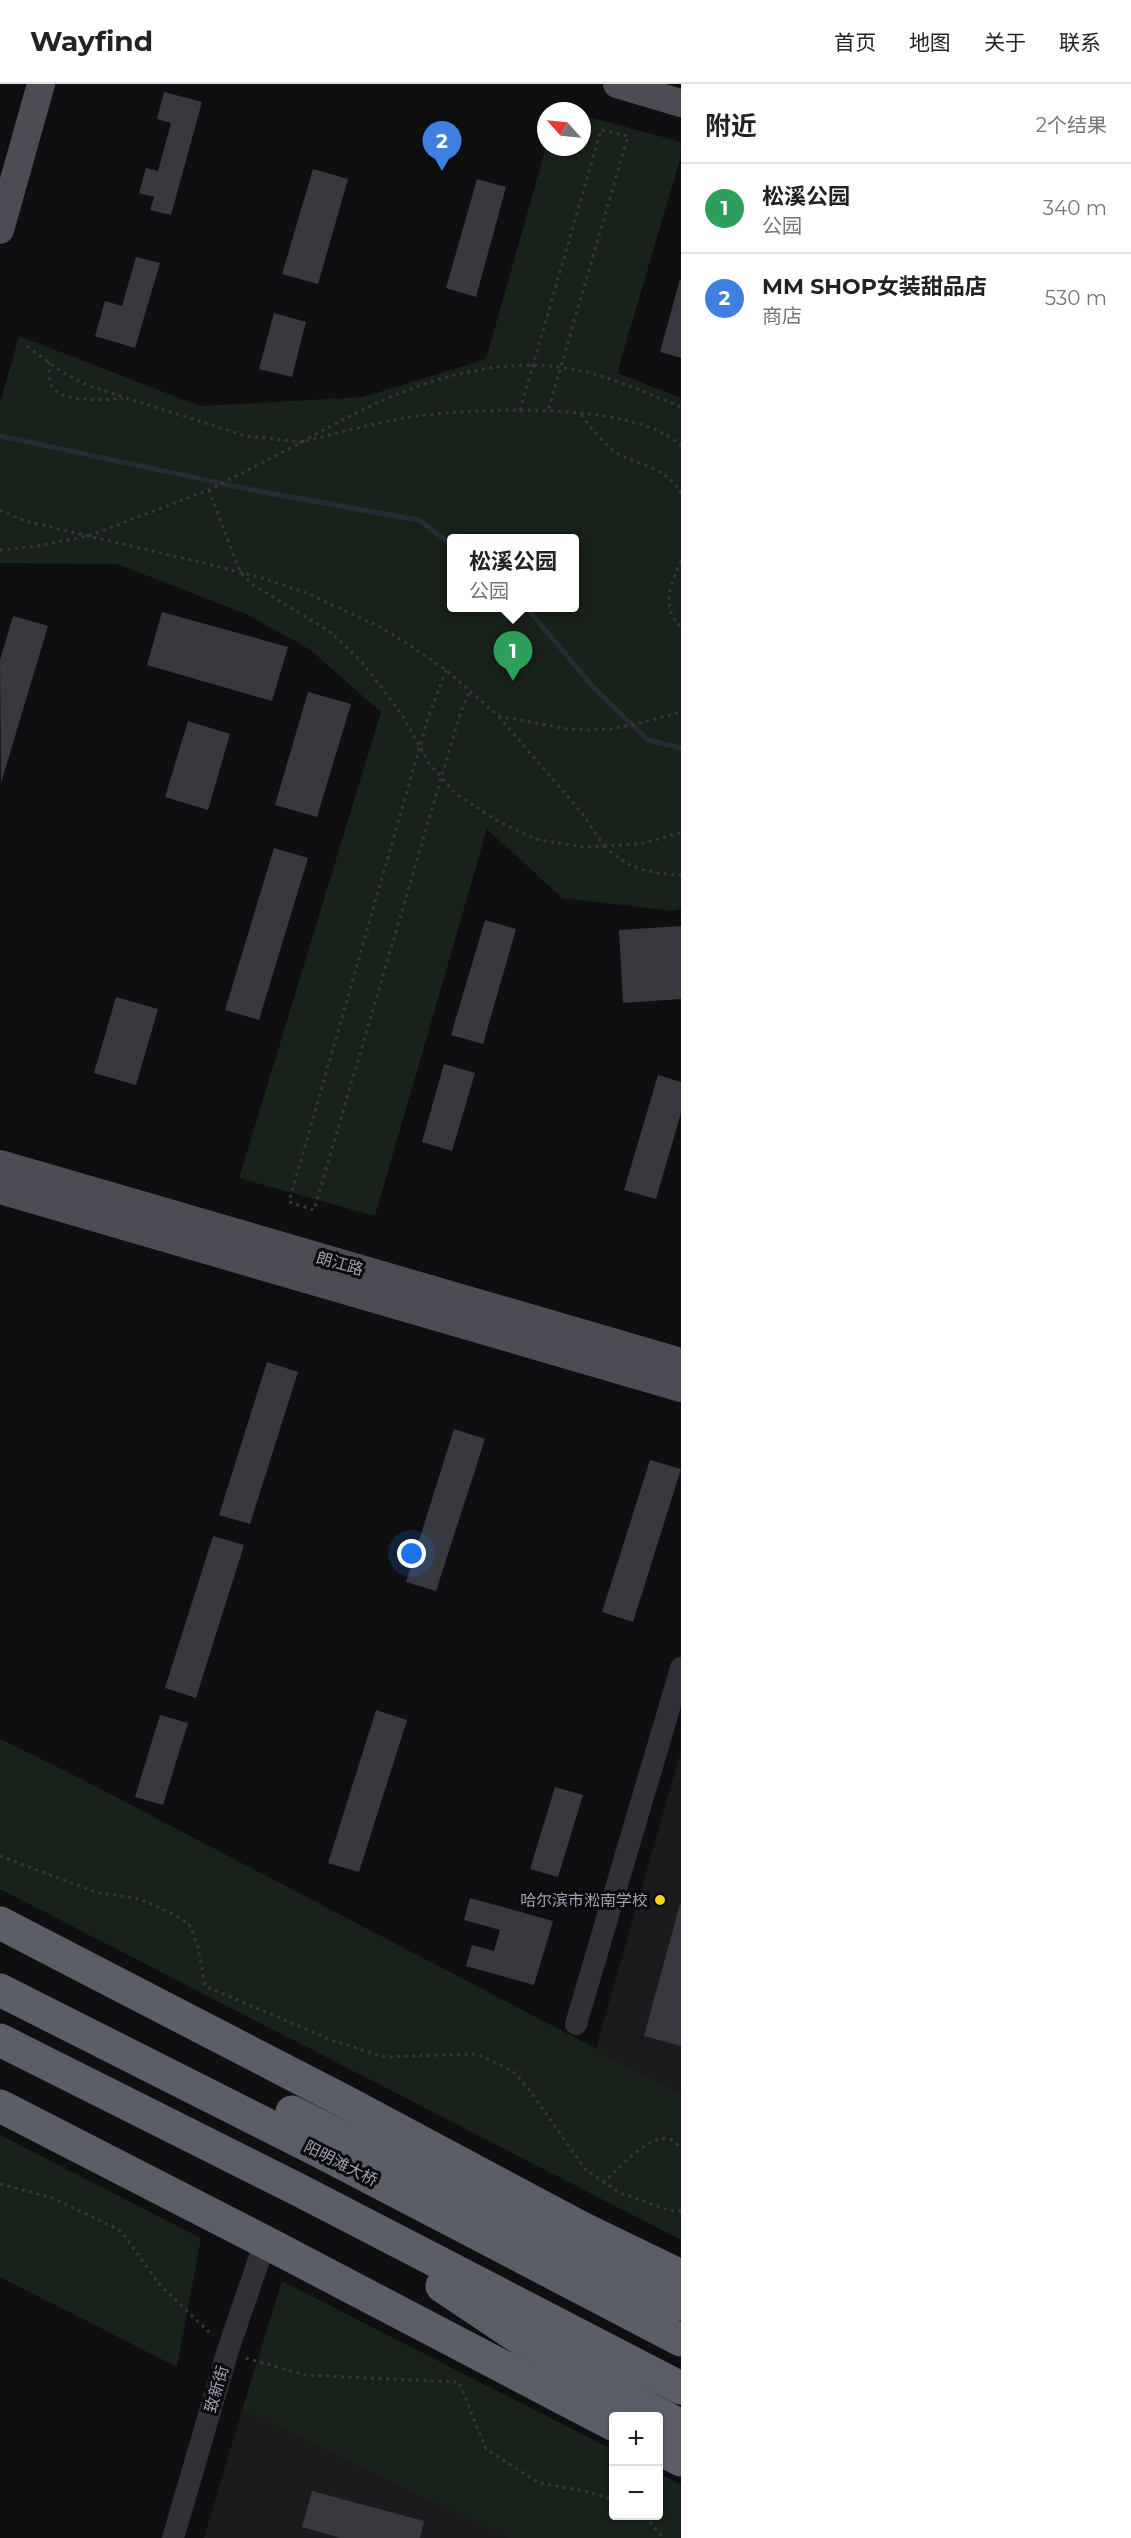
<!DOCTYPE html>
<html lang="zh">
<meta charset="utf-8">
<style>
body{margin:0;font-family:Montserrat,"Noto Sans SC",sans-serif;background:#f6f6f6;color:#222}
.controls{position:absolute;right:18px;bottom:18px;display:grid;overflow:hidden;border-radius:6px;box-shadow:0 2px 4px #0004}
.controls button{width:54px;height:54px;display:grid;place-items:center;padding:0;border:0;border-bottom:2px solid #e0e0e0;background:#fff;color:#222;font:30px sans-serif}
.compass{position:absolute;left:537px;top:18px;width:54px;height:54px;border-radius:50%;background:#fff;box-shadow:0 2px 4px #0004;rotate:297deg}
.you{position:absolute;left:412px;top:1470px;width:21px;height:21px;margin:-15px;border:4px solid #fff;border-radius:50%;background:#1a73e8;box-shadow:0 0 0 9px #1a73e833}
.badge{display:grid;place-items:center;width:39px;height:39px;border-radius:50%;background:#85701e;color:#fff;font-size:20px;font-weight:700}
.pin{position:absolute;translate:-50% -50px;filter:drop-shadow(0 2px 3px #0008)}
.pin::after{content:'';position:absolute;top:32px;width:21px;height:18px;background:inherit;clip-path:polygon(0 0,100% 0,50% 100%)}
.popup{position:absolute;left:447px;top:450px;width:132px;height:78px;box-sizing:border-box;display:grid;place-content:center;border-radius:6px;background:#fff;filter:drop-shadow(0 2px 4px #0005);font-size:20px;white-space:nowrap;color:#767676}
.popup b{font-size:22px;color:#222}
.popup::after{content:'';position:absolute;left:50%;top:100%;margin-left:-12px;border:12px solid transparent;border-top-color:#fff}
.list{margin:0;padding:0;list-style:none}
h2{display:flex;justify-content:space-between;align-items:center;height:78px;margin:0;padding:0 24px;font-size:26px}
h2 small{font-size:20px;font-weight:400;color:#767676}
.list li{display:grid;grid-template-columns:39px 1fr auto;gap:18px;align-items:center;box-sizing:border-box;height:90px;padding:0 24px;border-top:2px solid #e0e0e0}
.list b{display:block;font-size:22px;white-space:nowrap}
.list p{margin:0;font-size:20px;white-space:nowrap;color:#767676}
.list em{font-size:20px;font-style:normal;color:#767676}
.map{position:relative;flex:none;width:681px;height:2454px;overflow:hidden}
header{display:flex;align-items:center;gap:36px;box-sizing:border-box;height:84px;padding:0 30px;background:#fff;border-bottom:2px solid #e0e0e0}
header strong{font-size:28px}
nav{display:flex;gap:33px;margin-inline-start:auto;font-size:21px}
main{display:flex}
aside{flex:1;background:#fff}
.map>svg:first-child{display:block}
</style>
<header>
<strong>Wayfind</strong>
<nav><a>首页</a><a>地图</a><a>关于</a><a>联系</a></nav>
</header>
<main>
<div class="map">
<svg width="681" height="2454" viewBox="0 0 681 2454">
<rect width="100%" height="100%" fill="#0f0f11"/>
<!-- built -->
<g fill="#1b1b1e">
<polygon points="681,1667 681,2009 596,1964"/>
<polygon points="242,2326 507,2454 204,2454"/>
</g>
<!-- green -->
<g fill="#19211b" fill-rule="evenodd">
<path d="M582 31 681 58V72L617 289 681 314V825L673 827 562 814 487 745 375 1132 239 1094 381 628 309 565 246 530 117 480 0 479V319L19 252 200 322 363 313 486 275 546 63H582ZM574 454V524H452V454Z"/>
<polygon points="0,1655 66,1687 681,2009 681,2156 0,1805"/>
<polygon points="0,2051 201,2154 177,2283 0,2193"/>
<polygon points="282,2197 613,2366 614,2432 658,2432 659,2389 681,2401 681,2454 507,2454 242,2326"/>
</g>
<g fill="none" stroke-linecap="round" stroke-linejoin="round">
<!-- stream -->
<g stroke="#252c35" stroke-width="5">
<polyline points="0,352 257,407 419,436 452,461"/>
<polyline points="527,524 594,604 648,656 681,664"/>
</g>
</g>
<!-- building -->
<g fill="#38393f">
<polygon points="164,8 202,18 171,131 150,126 154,113 139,109 146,84 158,87 171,39 157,35"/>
<polygon points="313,85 348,95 318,200 282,190"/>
<polygon points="477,95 506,103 476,213 446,204"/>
<polygon points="136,173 160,179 135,264 95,252 105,217 122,222"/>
<polygon points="680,195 681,196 681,274 660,268"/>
<polygon points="274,229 306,238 292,293 259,285"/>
<polygon points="162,528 288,563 272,617 147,581"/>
<polygon points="13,532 48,542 1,699 0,576"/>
<polygon points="308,608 351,620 317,733 275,721"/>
<polygon points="188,637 230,650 208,726 165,713"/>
<polygon points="274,764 308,774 259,936 225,926"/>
<polygon points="485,836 516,845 483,960 451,951"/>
<polygon points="681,842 681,915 623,919 619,846"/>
<polygon points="116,913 158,925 136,1001 94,989"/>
<polygon points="444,980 475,989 452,1067 422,1058"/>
<polygon points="658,991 681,998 681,1029 656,1115 624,1106"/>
<polygon points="267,1278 298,1288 250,1440 219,1431"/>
<polygon points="454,1345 485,1355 436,1507 406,1498"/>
<polygon points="650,1376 681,1385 633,1538 602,1528"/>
<polygon points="213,1452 244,1461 196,1614 165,1604"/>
<polygon points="376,1626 407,1636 359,1788 328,1779"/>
<polygon points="160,1631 188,1639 163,1721 135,1713"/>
<polygon points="555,1703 583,1711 558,1793 530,1785"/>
<polygon points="470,1814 553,1837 534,1901 466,1882 472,1861 494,1867 500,1846 464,1836"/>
<polygon points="680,1820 681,1820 681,1962 644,1952"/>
<polygon points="312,2407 424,2437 420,2454 341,2454 302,2443"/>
</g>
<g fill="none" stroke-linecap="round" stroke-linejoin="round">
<!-- path -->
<g stroke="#36373d" stroke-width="3" stroke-dasharray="3 4.5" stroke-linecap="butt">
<path d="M49 278C49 286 48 299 54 305 66 319 106 315 123 315"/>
<polyline points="520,326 601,46 628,52 548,327"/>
<path d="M581 331C591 343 602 358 614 367 636 382 668 382 681 410"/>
<path d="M306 357C343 348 380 337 418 332 478 324 636 317 681 362"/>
<path d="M302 358C386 310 483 265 582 287 616 295 649 310 681 323"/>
<polyline points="209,406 240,488 253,501 329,547 360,576 400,628 429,679 455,709 496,736 535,755 583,763 604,762 582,729 499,633"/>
<polyline points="0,426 25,437 208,480 262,494 309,510 380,543 408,560 446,586 498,632 568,645 589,646 610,645 641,639 681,628"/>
<polyline points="0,466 37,462 88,452 209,406 302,358 246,352 89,302 62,288 24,260"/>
<path d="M681 477C671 499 660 523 681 543"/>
<polyline points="446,586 428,634 289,1118 314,1126 460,630 470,606"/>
<path d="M604 762C629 785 647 789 681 791"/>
<polyline points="604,762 639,760 681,749"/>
<polyline points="0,1772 95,1808 140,1815 173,1830 189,1840 198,1862 205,1902 331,1956 384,1973 476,1970 499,1980 515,1989 528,2004 585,2085 620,2109 668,2126 681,2127"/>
<path d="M603 2099C618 2086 648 2050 669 2055 673 2056 678 2061 681 2064"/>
<polyline points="0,2100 53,2114 121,2147 159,2200 213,2252"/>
<polyline points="246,2274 305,2291 459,2298 486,2365 539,2399 585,2407 614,2416"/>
<polyline points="645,2432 663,2454"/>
</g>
<!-- minor -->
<g stroke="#303036" stroke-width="22">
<polyline points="576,1940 681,1584"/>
<polyline points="173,2454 228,2266 265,2158"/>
</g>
<!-- major -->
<g stroke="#4c4c55" stroke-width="28">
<polyline points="617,0 681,19"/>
<polyline points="0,146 41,0"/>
<polyline points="0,1080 681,1278"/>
<polyline points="0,1106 681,1304"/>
</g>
<!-- highway -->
<g stroke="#5b5d67" stroke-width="33">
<polyline points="0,1839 342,2016 580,2143 681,2192"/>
<polyline points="0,1906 319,2067 681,2256"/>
<polyline points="0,1956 299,2106 681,2304"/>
<polyline points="0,2022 265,2158 614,2341"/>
<polyline points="292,2028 567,2166 681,2220"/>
<polyline points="442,2202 521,2255 681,2342"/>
<polyline points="658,2364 681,2376"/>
</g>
</g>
<!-- markers -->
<circle fill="#ffd019" stroke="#0a0a0c" stroke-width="2" cx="660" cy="1816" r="6"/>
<g text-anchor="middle" stroke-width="6" stroke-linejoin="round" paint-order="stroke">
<!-- street labels -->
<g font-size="16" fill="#9fa2b3" stroke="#0a0a0c">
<text transform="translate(340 1179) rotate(16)" y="6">朗江路</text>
<text transform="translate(341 2079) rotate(27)" y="6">阳明滩大桥</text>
<text transform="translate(216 2305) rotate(-74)" y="6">致新街</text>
</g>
<!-- poi labels -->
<g font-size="16" fill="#9fa2b3" stroke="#0a0a0c" text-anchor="end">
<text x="648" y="1822">哈尔滨市淞南学校</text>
</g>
</g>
</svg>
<div class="controls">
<button>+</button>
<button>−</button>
</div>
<svg class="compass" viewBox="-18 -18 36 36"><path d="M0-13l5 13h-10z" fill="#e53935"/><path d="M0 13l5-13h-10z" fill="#767676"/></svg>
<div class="you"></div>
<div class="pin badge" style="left:513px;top:597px;background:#2e9e5b">1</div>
<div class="popup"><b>松溪公园</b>公园</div>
<div class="pin badge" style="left:442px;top:87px;background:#3f7fe0">2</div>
</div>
<aside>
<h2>附近<small>2个结果</small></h2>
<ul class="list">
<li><span class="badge" style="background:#2e9e5b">1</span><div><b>松溪公园</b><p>公园</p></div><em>340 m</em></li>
<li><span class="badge" style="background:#3f7fe0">2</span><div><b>MM SHOP女装甜品店</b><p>商店</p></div><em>530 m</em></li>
</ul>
</aside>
</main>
